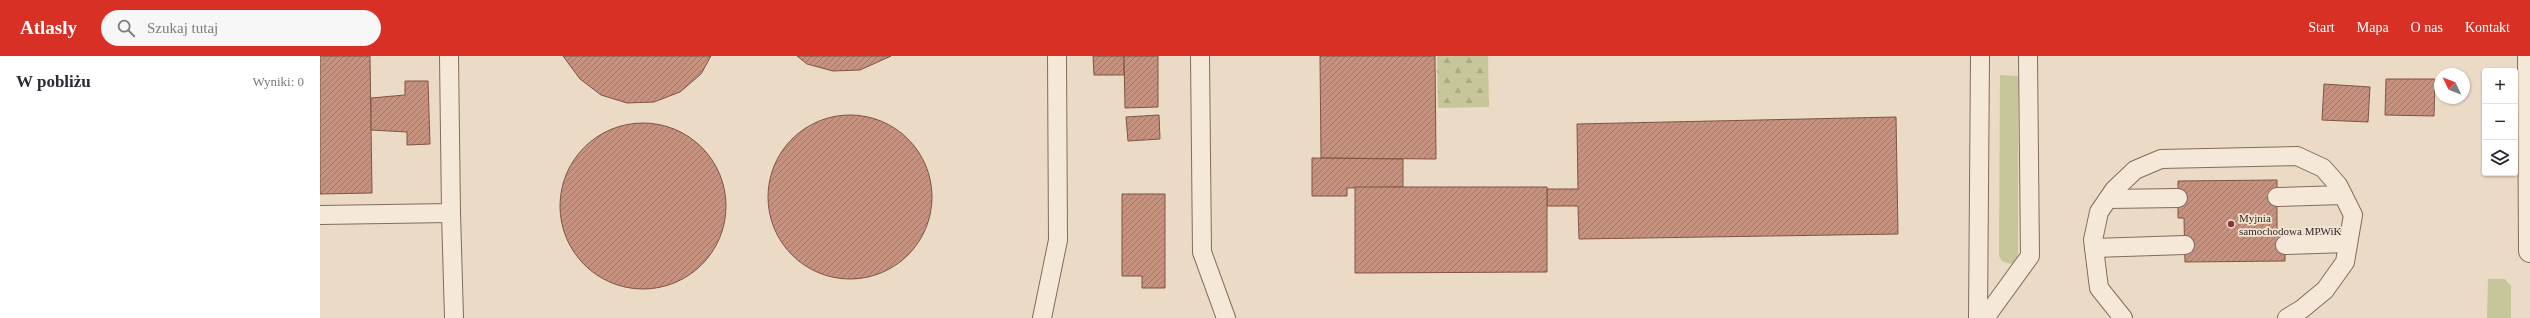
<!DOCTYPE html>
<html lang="pl">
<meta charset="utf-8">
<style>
body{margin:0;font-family:"Times New Roman",serif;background:#f7f7f7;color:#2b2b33}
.controls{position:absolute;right:12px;top:12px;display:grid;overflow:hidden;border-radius:4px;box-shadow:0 1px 3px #0004}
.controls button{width:36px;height:36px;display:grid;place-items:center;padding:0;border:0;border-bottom:1px solid #e1e1e2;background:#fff;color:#2b2b33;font:20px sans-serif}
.compass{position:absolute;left:2114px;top:12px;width:36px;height:36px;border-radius:50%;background:#fff;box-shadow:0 1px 3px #0004;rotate:313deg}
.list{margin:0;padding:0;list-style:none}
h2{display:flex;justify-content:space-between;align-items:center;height:52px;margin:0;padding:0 16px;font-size:17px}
h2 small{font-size:13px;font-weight:400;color:#7c7c81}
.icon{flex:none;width:22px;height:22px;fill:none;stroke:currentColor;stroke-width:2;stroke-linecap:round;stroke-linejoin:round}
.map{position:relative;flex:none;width:2210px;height:262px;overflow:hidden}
header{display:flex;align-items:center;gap:24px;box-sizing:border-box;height:56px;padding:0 20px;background:#d93025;color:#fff}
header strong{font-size:19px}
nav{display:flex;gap:22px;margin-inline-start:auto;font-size:14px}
.search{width:280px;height:36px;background:#f7f7f7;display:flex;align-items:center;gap:10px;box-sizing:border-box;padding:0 14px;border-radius:22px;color:#7c7c81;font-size:15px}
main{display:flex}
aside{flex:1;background:#fff}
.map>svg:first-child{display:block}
</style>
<header>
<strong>Atlasly</strong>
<div class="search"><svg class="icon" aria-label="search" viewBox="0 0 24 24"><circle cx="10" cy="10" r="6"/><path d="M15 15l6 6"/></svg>Szukaj tutaj</div>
<nav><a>Start</a><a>Mapa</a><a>O nas</a><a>Kontakt</a></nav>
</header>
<main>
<aside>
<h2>W pobliżu<small>Wyniki: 0</small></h2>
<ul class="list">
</ul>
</aside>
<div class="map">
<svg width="2210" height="262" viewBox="0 0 2210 262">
<defs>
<pattern id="forest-firs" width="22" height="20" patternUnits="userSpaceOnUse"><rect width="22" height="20" fill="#c7c69b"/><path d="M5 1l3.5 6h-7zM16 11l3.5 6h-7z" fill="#acaa85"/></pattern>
<pattern id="building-hatch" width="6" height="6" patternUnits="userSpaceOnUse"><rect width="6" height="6" fill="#c4927f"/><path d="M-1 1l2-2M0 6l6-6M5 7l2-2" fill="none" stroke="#a07768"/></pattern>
</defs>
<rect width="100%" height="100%" fill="#eadac6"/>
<!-- grass -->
<g fill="#c7c69b">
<polygon points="1680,19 1698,20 1698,197 1696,205 1691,208 1682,205 1679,200"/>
<polygon points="2168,223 2185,223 2191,230 2191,262 2167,262"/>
</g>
<!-- forest -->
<polygon fill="url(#forest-firs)" points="1117,0 1168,0 1169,51 1118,52"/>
<!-- building -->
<g fill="url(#building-hatch)" stroke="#805445">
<polygon points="0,0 50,0 52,137 0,138"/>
<polygon points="243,0 391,0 381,18 360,36 334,46 307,47 281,39 260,23"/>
<polygon points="477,0 571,0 540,14 513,15 487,8"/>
<polygon points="773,0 804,0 804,19 774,19"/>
<polygon points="804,0 838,0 838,51 805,52"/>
<polygon points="1000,0 1115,0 1116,103 1001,102"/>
<polygon points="2066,23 2115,23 2114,60 2065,59"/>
<polygon points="85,25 108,25 110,88 87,89 87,76 51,74 51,42 85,39"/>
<polygon points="2004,28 2050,31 2048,66 2002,64"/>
<polygon points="839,59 840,83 808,85 806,61"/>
<circle cx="530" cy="141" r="82"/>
<polygon points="1576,61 1578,178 1259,183 1258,150 1227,150 1227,133 1258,133 1257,68"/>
<circle cx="323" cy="150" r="83"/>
<polygon points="992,102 1083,103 1083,131 1027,132 1027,140 992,140"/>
<polygon points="1957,124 1957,174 1965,174 1965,205 1865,206 1864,162 1858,162 1858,125"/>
<polygon points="1035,131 1227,131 1227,216 1035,217"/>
<polygon points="802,138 845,138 845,232 822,232 822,220 802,220"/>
</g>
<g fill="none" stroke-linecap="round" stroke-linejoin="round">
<!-- lane casing -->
<g stroke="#836c5d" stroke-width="20">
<g id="lane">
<polyline points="880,0 882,196 906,262"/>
<polyline points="1957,141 2023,139"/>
<polyline points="1788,143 1858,142"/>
<polyline points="131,157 134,262"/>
<polyline points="0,159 131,157 129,0"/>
<polyline points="1965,189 2028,187"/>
<polyline points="1774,192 1865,189"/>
<polyline points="722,262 738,184 737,0"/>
<polyline points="1658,262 1660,0"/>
<polyline points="1665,262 1710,200 1708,0"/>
<polyline points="1803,262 1779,232 1773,184 1779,156 1794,134 1815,114 1841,103 1977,100 2003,112 2018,129 2033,159 2025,206 2005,234 1982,253 1967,262"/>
</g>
</g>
<!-- street casing -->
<g stroke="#836c5d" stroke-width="24">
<polyline id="street" points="2209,0 2210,195"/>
</g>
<!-- lane -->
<use href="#lane" stroke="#f5e8d8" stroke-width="18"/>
<!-- street -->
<use href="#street" stroke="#f5e8d8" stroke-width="22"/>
</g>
<!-- markers -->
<circle fill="#8c3340" stroke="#f2e5d4" stroke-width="1.5" cx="1911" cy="168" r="4"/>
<g text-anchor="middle" stroke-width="3.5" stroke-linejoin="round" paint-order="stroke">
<!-- poi labels -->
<g font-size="11" fill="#352720" stroke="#f2e5d4" text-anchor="start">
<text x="1919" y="166">Myjnia<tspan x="1919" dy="13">samochodowa MPWiK</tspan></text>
</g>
</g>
</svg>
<div class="controls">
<button>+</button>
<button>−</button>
<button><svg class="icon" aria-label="layers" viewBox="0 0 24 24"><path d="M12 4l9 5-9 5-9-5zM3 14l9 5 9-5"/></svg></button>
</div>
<svg class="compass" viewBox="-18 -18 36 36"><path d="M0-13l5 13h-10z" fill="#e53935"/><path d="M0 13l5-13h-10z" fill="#7c7c81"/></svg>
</div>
</main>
